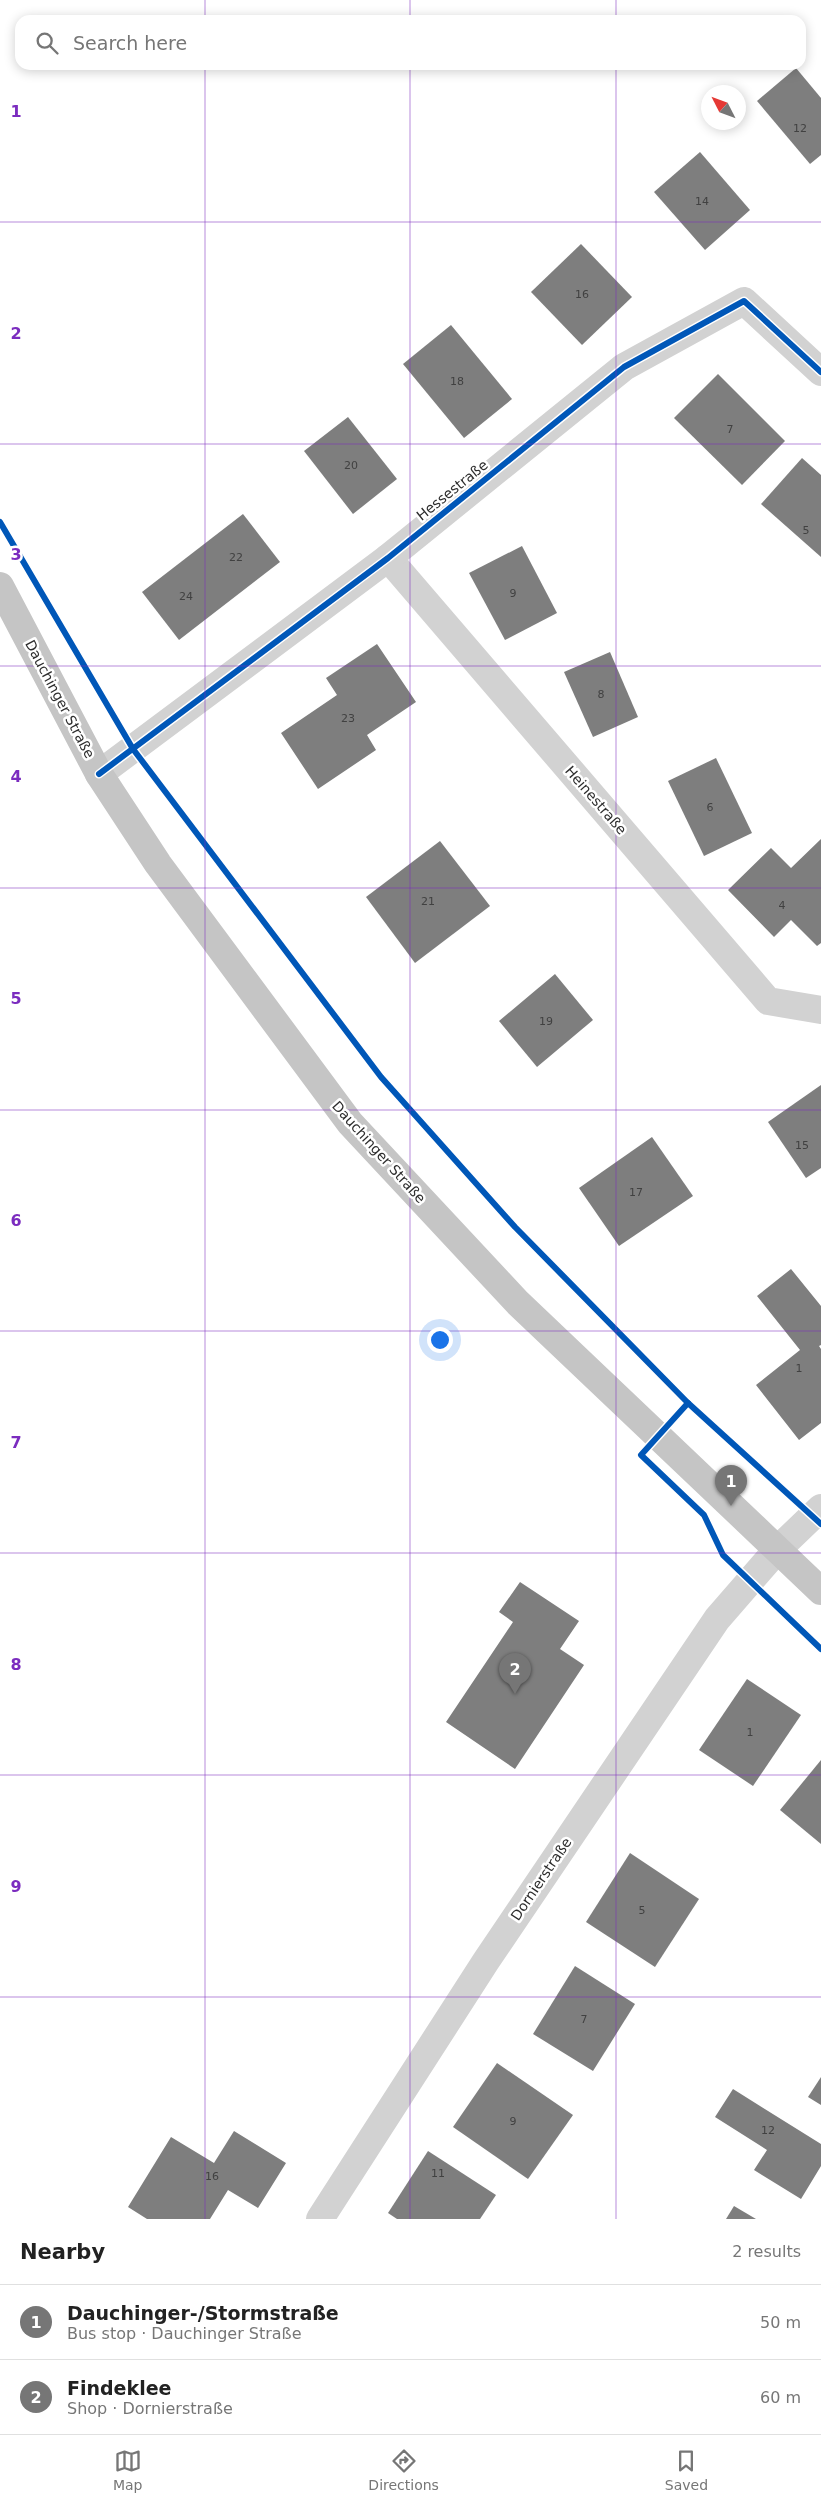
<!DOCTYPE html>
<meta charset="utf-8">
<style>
body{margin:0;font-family:"DejaVu Sans",sans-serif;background:#f6f6f6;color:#222}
.compass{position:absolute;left:701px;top:85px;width:45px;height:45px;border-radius:50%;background:#fff;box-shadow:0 2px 12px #0003;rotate:312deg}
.you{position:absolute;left:439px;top:1339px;width:18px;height:18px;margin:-12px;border:4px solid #fff;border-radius:50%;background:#1a73e8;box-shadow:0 0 0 8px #1a73e833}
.badge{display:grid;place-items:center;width:32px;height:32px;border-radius:50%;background:#767676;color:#fff;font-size:16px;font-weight:700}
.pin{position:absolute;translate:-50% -41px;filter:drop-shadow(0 1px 2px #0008)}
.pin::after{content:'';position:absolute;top:26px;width:18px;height:15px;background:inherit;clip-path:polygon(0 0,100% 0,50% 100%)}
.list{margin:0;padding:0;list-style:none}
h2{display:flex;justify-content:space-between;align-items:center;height:65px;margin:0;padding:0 20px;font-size:21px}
h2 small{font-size:16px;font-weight:400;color:#767676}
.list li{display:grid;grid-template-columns:32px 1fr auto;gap:15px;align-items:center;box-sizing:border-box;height:75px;padding:0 20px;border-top:1px solid #e0e0e0}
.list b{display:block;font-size:19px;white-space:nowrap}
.list p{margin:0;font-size:16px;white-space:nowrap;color:#767676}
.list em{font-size:16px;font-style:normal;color:#767676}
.icon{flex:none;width:28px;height:28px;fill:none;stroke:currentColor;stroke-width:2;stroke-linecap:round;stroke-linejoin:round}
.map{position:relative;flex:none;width:821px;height:2219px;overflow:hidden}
.search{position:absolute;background:#fff;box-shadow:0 2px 12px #0003;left:15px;right:15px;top:15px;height:55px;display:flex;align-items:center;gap:12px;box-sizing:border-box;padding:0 18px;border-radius:15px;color:#767676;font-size:19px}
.sheet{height:215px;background:#fff}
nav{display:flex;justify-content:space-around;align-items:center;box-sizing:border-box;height:70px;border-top:1px solid #e0e0e0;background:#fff;font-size:14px;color:#767676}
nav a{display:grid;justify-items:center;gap:2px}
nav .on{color:#767676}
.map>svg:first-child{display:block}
</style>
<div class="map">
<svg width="821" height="2219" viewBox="0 0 821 2219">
<rect width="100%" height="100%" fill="#fff"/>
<!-- building -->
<g fill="#7e7e7e">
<polygon points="796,68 821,98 821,155 810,164 757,101"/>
<polygon points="700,152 750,210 705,250 654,192"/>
<polygon points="581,244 632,297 582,345 531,292"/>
<polygon points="451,325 512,399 464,438 403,364"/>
<polygon points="718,374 785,441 742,485 674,418"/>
<polygon points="348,417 397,479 353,514 304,451"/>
<polygon points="802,458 821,475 821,557 761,504"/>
<polygon points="243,514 280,562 179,640 142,592"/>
<polygon points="522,546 557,613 505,640 469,573"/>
<polygon points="377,644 416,702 367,735 376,750 318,789 281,733 337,695 326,678"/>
<polygon points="610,652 638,717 593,737 564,672"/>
<polygon points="716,758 752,833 704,856 668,781"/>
<polygon points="821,839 821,943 817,946 791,920 774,937 728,890 771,848 791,868"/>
<polygon points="440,841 490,906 415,963 366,897"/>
<polygon points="555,974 593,1020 537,1067 499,1021"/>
<polygon points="821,1085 821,1168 806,1178 768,1122"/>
<polygon points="652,1137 693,1196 619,1246 579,1188"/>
<polygon points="791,1269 821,1306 821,1345 819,1346 821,1349 821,1423 799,1440 756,1385 800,1350 757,1296"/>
<polygon points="520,1582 579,1621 560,1649 584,1665 515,1769 446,1722 513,1622 499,1612"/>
<polygon points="747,1679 801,1715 753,1786 699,1750"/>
<polygon points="821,1760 821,1844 780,1810"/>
<polygon points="630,1853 699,1899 655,1967 586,1922"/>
<polygon points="575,1966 635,2004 593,2071 533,2034"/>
<polygon points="497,2063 573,2115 528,2179 453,2127"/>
<polygon points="821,2077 821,2105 808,2097"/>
<polygon points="733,2089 821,2144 821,2166 801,2199 754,2170 767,2150 715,2117"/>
<polygon points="234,2131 286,2163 258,2208 228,2190 210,2219 147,2219 128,2207 171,2137 214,2163"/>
<polygon points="428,2151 496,2195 480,2219 397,2219 388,2213"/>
<polygon points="734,2206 756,2219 726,2219"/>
</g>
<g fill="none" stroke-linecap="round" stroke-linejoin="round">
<!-- minor -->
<g stroke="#d2d2d2" stroke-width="28">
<polyline points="388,558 768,1001 821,1010"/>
<polyline points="99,774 388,558 624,367 744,301 821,372"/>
<polyline points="320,2219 486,1961 717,1619 777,1550 821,1508"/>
</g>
<!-- major -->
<polyline stroke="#c5c5c5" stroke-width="28" points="0,586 99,774 158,864 350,1123 518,1303 821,1591"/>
<!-- cycleway casing -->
<g stroke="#fff" stroke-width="9">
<g id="cycleway">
<polyline points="0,522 133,749 381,1077 515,1227 688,1403 821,1524"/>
<polyline points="99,774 388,558 624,367 744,301 821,372"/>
<polyline points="688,1403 641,1455 704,1515 723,1555 821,1649"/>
</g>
</g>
<!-- cycleway -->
<use href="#cycleway" stroke="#0057b8" stroke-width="6"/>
</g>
<!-- grid -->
<path fill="none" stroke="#7b2cbf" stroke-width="1" stroke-opacity="0.55" d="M205 0V20M410 0V20M616 0V20M205 65V2219M410 65V2219M616 65V2219M0 222H821M0 444H821M0 666H821M0 888H821M0 1110H821M0 1331H821M0 1553H821M0 1775H821M0 1997H821"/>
<g text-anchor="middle" stroke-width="5" stroke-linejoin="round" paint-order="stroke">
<!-- number labels -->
<g font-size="11" fill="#414141">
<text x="800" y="132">12</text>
<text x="702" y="205">14</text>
<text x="582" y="298">16</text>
<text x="457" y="385">18</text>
<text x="730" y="433">7</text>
<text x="351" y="469">20</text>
<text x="806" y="534">5</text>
<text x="236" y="561">22</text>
<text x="513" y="597">9</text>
<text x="186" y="600">24</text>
<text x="601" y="698">8</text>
<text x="348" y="722">23</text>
<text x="710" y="811">6</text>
<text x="428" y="905">21</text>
<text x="782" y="909">4</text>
<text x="546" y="1025">19</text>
<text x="802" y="1149">15</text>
<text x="636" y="1196">17</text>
<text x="799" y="1372">1</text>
<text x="750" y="1736">1</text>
<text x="642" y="1914">5</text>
<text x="584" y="2023">7</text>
<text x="513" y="2125">9</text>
<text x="768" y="2134">12</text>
<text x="438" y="2177">11</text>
<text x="212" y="2180">16</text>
</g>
<!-- street labels -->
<g font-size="14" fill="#2d2d2d" stroke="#fff">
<text transform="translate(452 490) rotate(-39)" y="5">Hessestraße</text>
<text transform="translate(60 699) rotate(62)" y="5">Dauchinger Straße</text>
<text transform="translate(596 800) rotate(49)" y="5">Heinestraße</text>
<text transform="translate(379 1152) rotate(48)" y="5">Dauchinger Straße</text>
<text transform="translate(541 1879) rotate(-56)" y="5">Dornierstraße</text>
</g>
</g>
<g font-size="16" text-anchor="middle" font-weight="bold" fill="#7b2cbf" stroke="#fff" stroke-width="5" stroke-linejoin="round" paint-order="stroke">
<text x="16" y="117">1</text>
<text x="16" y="339">2</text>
<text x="16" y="560">3</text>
<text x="16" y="782">4</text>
<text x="16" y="1004">5</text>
<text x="16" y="1226">6</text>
<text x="16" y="1448">7</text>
<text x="16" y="1670">8</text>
<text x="16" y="1892">9</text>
</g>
</svg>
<svg class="compass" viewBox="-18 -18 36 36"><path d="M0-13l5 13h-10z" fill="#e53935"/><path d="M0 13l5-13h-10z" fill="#767676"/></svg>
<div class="you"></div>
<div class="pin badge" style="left:731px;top:1506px">1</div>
<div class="pin badge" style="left:515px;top:1694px">2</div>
<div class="search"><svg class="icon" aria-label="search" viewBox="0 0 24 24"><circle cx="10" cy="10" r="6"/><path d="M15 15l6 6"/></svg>Search here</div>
</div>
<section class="sheet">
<h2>Nearby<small>2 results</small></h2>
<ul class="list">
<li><span class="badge">1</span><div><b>Dauchinger-/Stormstraße</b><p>Bus stop · Dauchinger Straße</p></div><em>50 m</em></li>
<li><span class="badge">2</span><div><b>Findeklee</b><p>Shop · Dornierstraße</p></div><em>60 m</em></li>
</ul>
</section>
<nav>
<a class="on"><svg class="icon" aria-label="map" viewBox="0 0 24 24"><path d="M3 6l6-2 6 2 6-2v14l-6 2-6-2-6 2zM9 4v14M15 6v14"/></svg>Map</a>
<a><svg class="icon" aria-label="directions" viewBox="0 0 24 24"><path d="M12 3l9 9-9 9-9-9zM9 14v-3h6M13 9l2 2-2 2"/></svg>Directions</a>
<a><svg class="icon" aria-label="saved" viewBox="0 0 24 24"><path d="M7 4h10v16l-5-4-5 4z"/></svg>Saved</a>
</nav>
